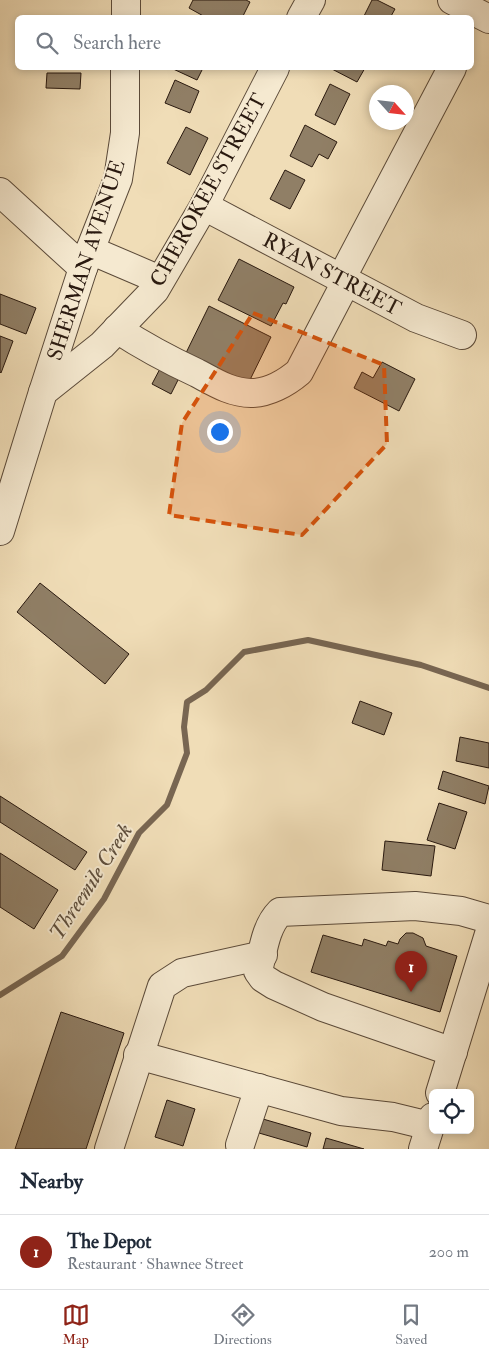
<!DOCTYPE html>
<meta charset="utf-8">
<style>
body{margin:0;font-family:"IM FELL Double Pica",serif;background:#f2f2f3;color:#1f2937}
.controls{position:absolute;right:15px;bottom:15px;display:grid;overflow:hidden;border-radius:8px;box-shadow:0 2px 8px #0003}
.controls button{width:45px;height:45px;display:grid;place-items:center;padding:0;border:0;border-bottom:1px solid #e0e1e3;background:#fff;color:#1f2937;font:25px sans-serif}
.compass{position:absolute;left:369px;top:85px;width:45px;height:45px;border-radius:50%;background:#fff;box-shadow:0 2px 8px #0003;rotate:117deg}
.you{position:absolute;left:219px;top:431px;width:18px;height:18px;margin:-12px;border:4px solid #fff;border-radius:50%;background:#1a73e8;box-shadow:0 0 0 8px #1a73e833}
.badge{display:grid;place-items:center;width:32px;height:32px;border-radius:50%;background:#8f2418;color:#fff;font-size:16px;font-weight:700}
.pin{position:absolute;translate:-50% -41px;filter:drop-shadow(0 1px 2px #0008)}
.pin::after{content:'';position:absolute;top:26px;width:18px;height:15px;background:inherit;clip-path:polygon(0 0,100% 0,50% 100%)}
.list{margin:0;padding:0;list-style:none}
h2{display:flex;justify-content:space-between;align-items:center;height:65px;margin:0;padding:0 20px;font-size:21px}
h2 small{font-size:16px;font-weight:400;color:#747a83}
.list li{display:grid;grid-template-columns:32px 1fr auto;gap:15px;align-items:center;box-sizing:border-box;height:75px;padding:0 20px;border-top:1px solid #e0e1e3}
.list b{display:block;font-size:19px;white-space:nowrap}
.list p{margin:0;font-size:16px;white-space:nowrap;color:#747a83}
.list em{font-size:16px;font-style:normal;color:#747a83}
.icon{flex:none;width:28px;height:28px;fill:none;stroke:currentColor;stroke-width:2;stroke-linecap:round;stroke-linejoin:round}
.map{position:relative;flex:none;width:489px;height:1149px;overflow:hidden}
.search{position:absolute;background:#fff;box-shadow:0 2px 8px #0003;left:15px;right:15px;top:15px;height:55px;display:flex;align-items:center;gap:12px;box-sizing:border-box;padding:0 18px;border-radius:8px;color:#747a83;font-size:19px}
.sheet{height:140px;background:#fff}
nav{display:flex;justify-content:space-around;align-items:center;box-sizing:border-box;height:70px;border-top:1px solid #e0e1e3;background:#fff;font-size:14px;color:#747a83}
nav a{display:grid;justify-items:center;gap:2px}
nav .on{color:#8f2418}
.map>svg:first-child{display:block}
</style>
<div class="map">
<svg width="489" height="1149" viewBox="0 0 489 1149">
<rect width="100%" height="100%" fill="#f0ddb7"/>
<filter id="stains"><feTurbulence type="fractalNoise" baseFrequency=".004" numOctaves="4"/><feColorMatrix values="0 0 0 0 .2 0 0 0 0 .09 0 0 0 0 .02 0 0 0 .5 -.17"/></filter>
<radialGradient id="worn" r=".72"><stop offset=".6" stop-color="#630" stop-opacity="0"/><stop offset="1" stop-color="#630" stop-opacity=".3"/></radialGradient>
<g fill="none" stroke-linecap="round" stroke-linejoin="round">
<!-- stream -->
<polyline stroke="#786652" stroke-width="6" points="0,995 62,956 104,899 139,833 167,805 187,753 184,727 187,702 206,690 244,652 308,640 421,665 489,688"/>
</g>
<!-- building -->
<g fill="#907f66" stroke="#29190f">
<polygon points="193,0 246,0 250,2 242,18 207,18 189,8"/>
<polygon points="372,0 377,0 395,9 390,18 363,18"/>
<polygon points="171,68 203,68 197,80"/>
<polygon points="330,68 365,68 357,82"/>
<polygon points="47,73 81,73 80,89 46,88"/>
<polygon points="175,80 199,91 190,113 165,103"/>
<polygon points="330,84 350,94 335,125 315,115"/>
<polygon points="305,125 337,142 328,159 319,154 312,167 290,156"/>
<polygon points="186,127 208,138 190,175 167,163"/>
<polygon points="285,170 305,180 290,209 270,199"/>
<polygon points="239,259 294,287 286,304 283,303 271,326 218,300"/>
<polygon points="0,294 36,308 26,334 0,324"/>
<polygon points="209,306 271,337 246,388 184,357"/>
<polygon points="0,336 13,341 1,373 0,372"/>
<polygon points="382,362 415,379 399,411 354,388 362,372 373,378"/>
<polygon points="162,365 181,374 171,394 152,384"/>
<polygon points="40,583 129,654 105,684 17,612"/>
<polygon points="360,701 392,713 384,735 352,723"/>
<polygon points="460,737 489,743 489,768 456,761"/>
<polygon points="443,771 489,786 485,804 438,789"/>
<polygon points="0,796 87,852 75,870 0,822"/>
<polygon points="439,803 467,812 455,849 427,840"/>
<polygon points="385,841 435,846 431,876 382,870"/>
<polygon points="0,853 58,890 34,929 0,907"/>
<polygon points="406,933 413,933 423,938 426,946 457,956 440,1012 311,972 323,935 362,946 364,939 386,946 388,941 398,944 400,939"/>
<polygon points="61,1012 124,1033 86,1149 15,1149"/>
<polygon points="167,1100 195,1109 183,1146 155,1137"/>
<polygon points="263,1119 311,1133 307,1147 259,1133"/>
<polygon points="326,1138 364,1149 323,1149"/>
</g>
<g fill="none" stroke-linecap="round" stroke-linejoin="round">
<!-- minor casing -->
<g stroke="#5b4a39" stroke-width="30">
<g id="minor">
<polyline points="452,0 489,19"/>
<polyline points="126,18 126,0"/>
<polyline points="301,18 311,0"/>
<polyline points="0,192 83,268"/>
<polyline points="204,206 416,318 462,335"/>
<polyline points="90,250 160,280"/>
<polyline points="341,279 452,68"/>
<path d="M117 329C143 346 169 360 197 373 214 382 231 393 251 393 268 393 286 383 299 372L346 282"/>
<polyline points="43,392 83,268 118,179 125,133 125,68"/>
<polyline points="0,531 43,392 102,345 155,290 204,206 275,68"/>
<path d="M453 1052 323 1007 274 985 263 978 258 971C263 952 265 927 280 912L415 906 461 911 489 919"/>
<polyline points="138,1055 341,1111 393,1117 430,1126"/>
<polyline points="440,1093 489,934"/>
<polyline points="240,1145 259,1088"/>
<polyline points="109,1149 162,986 182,973 263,955"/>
<polyline points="423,1149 433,1117"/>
</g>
</g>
<!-- minor -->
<use href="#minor" stroke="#f5e9d0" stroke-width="28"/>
</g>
<!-- marked area -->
<path fill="#d5530c" fill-opacity="0.2" stroke="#d5530c" stroke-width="4" stroke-dasharray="10 6" stroke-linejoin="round" d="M253 313 384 365 387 444 302 535 169 515 182 423Z"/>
<g text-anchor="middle" stroke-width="4" stroke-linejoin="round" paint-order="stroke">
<!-- street labels -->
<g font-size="21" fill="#29190f" stroke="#f5e9d0">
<text transform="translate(208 190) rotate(-61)" y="7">CHEROKEE STREET</text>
<text transform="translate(86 260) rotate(-72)" y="7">SHERMAN AVENUE</text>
<text transform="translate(332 274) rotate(28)" y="7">RYAN STREET</text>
</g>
<!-- water labels -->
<g font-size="22" font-style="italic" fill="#5d4d3b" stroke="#f5e9d0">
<text transform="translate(90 881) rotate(-57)" y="8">Threemile Creek</text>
</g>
</g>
<rect width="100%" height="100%" filter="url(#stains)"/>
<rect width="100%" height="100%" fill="url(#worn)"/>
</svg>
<div class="controls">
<button><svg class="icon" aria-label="locate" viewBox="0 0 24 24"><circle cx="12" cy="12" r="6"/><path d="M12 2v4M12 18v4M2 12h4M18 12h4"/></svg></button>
</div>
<svg class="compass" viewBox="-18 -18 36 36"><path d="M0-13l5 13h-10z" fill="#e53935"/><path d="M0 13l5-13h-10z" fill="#747a83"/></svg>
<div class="you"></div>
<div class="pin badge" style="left:411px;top:992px">1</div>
<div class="search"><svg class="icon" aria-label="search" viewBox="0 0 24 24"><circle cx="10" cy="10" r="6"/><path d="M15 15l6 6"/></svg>Search here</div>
</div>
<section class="sheet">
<h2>Nearby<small></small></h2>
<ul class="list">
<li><span class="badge">1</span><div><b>The Depot</b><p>Restaurant · Shawnee Street</p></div><em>200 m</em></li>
</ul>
</section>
<nav>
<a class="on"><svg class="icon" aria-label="map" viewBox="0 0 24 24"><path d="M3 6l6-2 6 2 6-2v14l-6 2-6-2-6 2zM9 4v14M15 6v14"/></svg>Map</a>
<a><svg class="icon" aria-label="directions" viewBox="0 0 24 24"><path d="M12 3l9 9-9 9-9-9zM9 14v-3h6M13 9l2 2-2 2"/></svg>Directions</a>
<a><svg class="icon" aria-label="saved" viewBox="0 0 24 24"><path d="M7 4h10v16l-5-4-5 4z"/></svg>Saved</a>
</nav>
